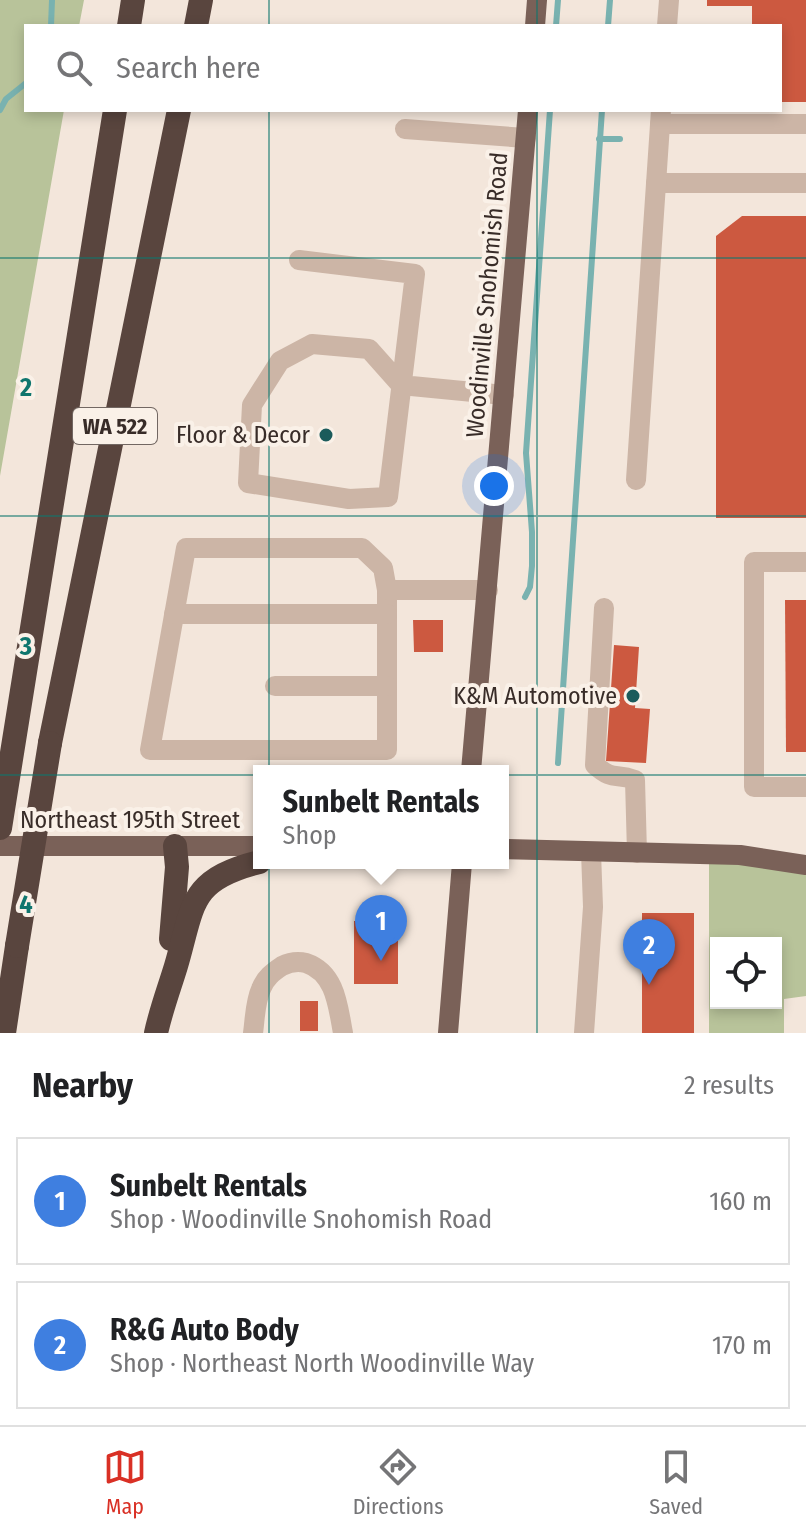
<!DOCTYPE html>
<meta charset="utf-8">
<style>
body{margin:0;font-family:"Fira Sans Condensed",sans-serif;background:#f6f6f6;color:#202124}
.controls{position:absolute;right:24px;bottom:24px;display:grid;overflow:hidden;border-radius:0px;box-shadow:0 4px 12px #0003}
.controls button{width:72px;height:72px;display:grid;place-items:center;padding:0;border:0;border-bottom:2px solid #e0e0e0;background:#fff;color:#202124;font:40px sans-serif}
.you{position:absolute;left:494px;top:486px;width:28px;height:28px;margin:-20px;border:6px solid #fff;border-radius:50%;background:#1a73e8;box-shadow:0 0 0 12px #1a73e833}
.badge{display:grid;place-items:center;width:52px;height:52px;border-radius:50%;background:#d93025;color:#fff;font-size:26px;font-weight:700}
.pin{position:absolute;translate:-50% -66px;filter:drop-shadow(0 2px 4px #0008)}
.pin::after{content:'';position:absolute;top:42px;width:28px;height:24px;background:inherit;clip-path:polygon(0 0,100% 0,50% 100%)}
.popup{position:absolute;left:253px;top:765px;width:256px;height:104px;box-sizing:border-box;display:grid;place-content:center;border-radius:0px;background:#fff;filter:drop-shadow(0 2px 6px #0005);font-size:26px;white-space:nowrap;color:#757577}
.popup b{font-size:30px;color:#202124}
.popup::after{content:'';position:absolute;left:50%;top:100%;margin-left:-16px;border:16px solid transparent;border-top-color:#fff}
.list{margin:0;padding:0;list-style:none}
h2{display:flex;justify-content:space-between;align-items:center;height:104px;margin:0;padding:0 32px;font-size:34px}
h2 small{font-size:26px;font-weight:400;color:#757577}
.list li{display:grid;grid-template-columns:52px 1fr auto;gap:24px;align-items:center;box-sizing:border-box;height:128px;margin:0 16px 16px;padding:0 16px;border:2px solid #e0e0e0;border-radius:0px}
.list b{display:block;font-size:30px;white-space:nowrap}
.list p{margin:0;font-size:26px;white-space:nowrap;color:#757577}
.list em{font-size:26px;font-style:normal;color:#757577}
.icon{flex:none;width:44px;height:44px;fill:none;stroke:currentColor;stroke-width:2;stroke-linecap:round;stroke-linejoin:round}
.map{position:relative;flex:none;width:806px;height:1033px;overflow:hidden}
.search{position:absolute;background:#fff;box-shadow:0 4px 12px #0003;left:24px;right:24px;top:24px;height:88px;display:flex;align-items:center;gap:20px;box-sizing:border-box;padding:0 28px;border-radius:0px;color:#757577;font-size:30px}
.sheet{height:392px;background:#fff}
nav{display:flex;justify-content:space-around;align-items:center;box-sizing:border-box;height:112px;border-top:2px solid #e0e0e0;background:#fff;font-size:22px;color:#757577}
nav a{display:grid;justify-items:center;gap:4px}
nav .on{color:#d93025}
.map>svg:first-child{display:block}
</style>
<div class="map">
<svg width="806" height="1033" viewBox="0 0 806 1033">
<rect width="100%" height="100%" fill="#f3e6db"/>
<!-- green -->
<g fill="#b8c39a" fill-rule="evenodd">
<polygon points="0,0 84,0 79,26 26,26 26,110 64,110 0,476"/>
<path d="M709 855 806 865V996L784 999V1033H709ZM716 943H776V1003H716Z"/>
</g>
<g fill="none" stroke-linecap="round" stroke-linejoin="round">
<!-- stream -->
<g stroke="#79b2b0" stroke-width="6">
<polyline points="51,26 52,0"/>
<polyline points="556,26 558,0"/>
<polyline points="608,26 610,0"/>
<polyline points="0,110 6,99 26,83"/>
<polyline points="599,139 620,139"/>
<polyline points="525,597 530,587 532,566 532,532 526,453 550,110"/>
<polyline points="558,763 602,110"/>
</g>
</g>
<!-- building -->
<g fill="#cc5940">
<polygon points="707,0 806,0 806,102 780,102 780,26 752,26 752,6 707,6"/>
<polygon points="742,216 806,216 806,518 716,518 716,236"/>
<polygon points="785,600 806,600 806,752 786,752"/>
<polygon points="413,620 443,620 443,652 414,652"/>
<polygon points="614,645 639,647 635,708 650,709 646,763 606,761"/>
<rect x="642" y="913" width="52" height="120"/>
<rect x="354" y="921" width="44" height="63"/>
<rect x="300" y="1001" width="18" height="30"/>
</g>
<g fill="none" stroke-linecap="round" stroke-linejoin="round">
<!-- minor -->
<g stroke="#ccb5a6" stroke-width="20">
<polyline points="667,26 669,0"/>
<polyline points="660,124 806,124"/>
<polyline points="405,129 526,138"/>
<polyline points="656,183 806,183"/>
<polyline points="299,260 415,274 388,497 349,499 248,483 252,405 280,361 312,344 369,349 401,385 504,395"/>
<polyline points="636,480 661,110"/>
<polygon points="186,548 362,548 383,568 387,590 387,750 150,750"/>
<polyline points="806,562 754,562 754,787 806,787"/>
<polyline points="387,590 488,590"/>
<path d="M604 608 595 765C614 782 615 772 635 780L637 853"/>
<polyline points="174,614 387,614"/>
<polyline points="275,686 387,686"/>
<path d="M253 1033C255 1019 255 1002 261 989 265 978 273 972 282 966 290 962 298 961 306 963 336 973 338 1007 343 1033"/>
<polyline points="584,1033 593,907 591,852"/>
</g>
<!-- major -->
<g stroke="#7a6158" stroke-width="20">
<polyline points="535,26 537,0"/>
<polyline points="471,771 528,110"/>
<polyline points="0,846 259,846"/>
<polyline points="503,849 740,855 806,865"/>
<polyline points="448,1033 462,863"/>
</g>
<!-- highway -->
<g stroke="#59453e" stroke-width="24">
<polyline points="129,26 133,0"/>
<polyline points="196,26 201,0"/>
<polyline points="50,743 179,110"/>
<polyline points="0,828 115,110"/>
<polyline points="171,939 177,867 175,846"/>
<polyline points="4,1033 17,946"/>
<path d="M156 1033C161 1010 169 989 176 966 194 905 188 880 259 862"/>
</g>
<!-- highway-bridge -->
<polyline stroke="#59453e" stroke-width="24" points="17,946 50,743"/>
</g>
<!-- grid -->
<path fill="none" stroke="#0f766e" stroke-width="2" stroke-opacity="0.55" d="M269 0V26M537 0V26M269 110V1033M537 110V1033M0 258H806M0 516H806M0 775H806"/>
<!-- markers -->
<g fill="#1b5b5b" stroke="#faf1e8" stroke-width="3">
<circle cx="326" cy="435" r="8"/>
<circle cx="633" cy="696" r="8"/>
</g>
<g text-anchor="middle" stroke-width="8" stroke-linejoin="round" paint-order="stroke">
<!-- shield labels -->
<rect fill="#faf1e8" stroke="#726762" stroke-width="2" x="73" y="408" width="84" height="36" rx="6"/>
<g font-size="22" font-weight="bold" fill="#382c28">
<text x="115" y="434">WA 522</text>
</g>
<!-- street labels -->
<g font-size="24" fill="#382c28" stroke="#faf1e8">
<text transform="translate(487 295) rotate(-85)" y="8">Woodinville Snohomish Road</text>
<text x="130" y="828">Northeast 195th Street</text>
</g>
<!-- poi labels -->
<g font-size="24" fill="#382c28" stroke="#faf1e8" text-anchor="end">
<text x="310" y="443">Floor &amp; Decor</text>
<text x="617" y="704">K&amp;M Automotive</text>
</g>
</g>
<g font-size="26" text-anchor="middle" font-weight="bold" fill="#0f766e" stroke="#faf1e8" stroke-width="8" stroke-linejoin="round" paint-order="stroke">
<text x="26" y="396">2</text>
<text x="26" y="655">3</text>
<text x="26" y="913">4</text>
</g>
</svg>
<div class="controls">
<button><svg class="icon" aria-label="locate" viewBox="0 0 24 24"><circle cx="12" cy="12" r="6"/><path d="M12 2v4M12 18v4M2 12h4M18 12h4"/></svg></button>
</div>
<div class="you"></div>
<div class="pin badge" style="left:381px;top:961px;background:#3f7fe0">1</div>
<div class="popup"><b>Sunbelt Rentals</b>Shop</div>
<div class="pin badge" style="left:649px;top:985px;background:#3f7fe0">2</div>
<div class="search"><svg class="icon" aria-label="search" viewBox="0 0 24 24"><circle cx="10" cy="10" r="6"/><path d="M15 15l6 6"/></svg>Search here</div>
</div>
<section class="sheet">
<h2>Nearby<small>2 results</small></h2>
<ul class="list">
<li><span class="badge" style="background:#3f7fe0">1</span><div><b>Sunbelt Rentals</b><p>Shop · Woodinville Snohomish Road</p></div><em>160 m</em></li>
<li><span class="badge" style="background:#3f7fe0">2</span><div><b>R&amp;G Auto Body</b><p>Shop · Northeast North Woodinville Way</p></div><em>170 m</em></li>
</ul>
</section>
<nav>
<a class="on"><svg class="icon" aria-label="map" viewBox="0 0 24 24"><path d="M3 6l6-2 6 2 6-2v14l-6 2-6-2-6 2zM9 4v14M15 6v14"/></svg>Map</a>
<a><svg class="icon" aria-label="directions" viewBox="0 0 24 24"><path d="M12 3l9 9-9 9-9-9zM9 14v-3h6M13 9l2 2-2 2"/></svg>Directions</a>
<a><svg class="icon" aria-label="saved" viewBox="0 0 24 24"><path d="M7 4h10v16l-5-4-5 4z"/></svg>Saved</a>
</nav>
